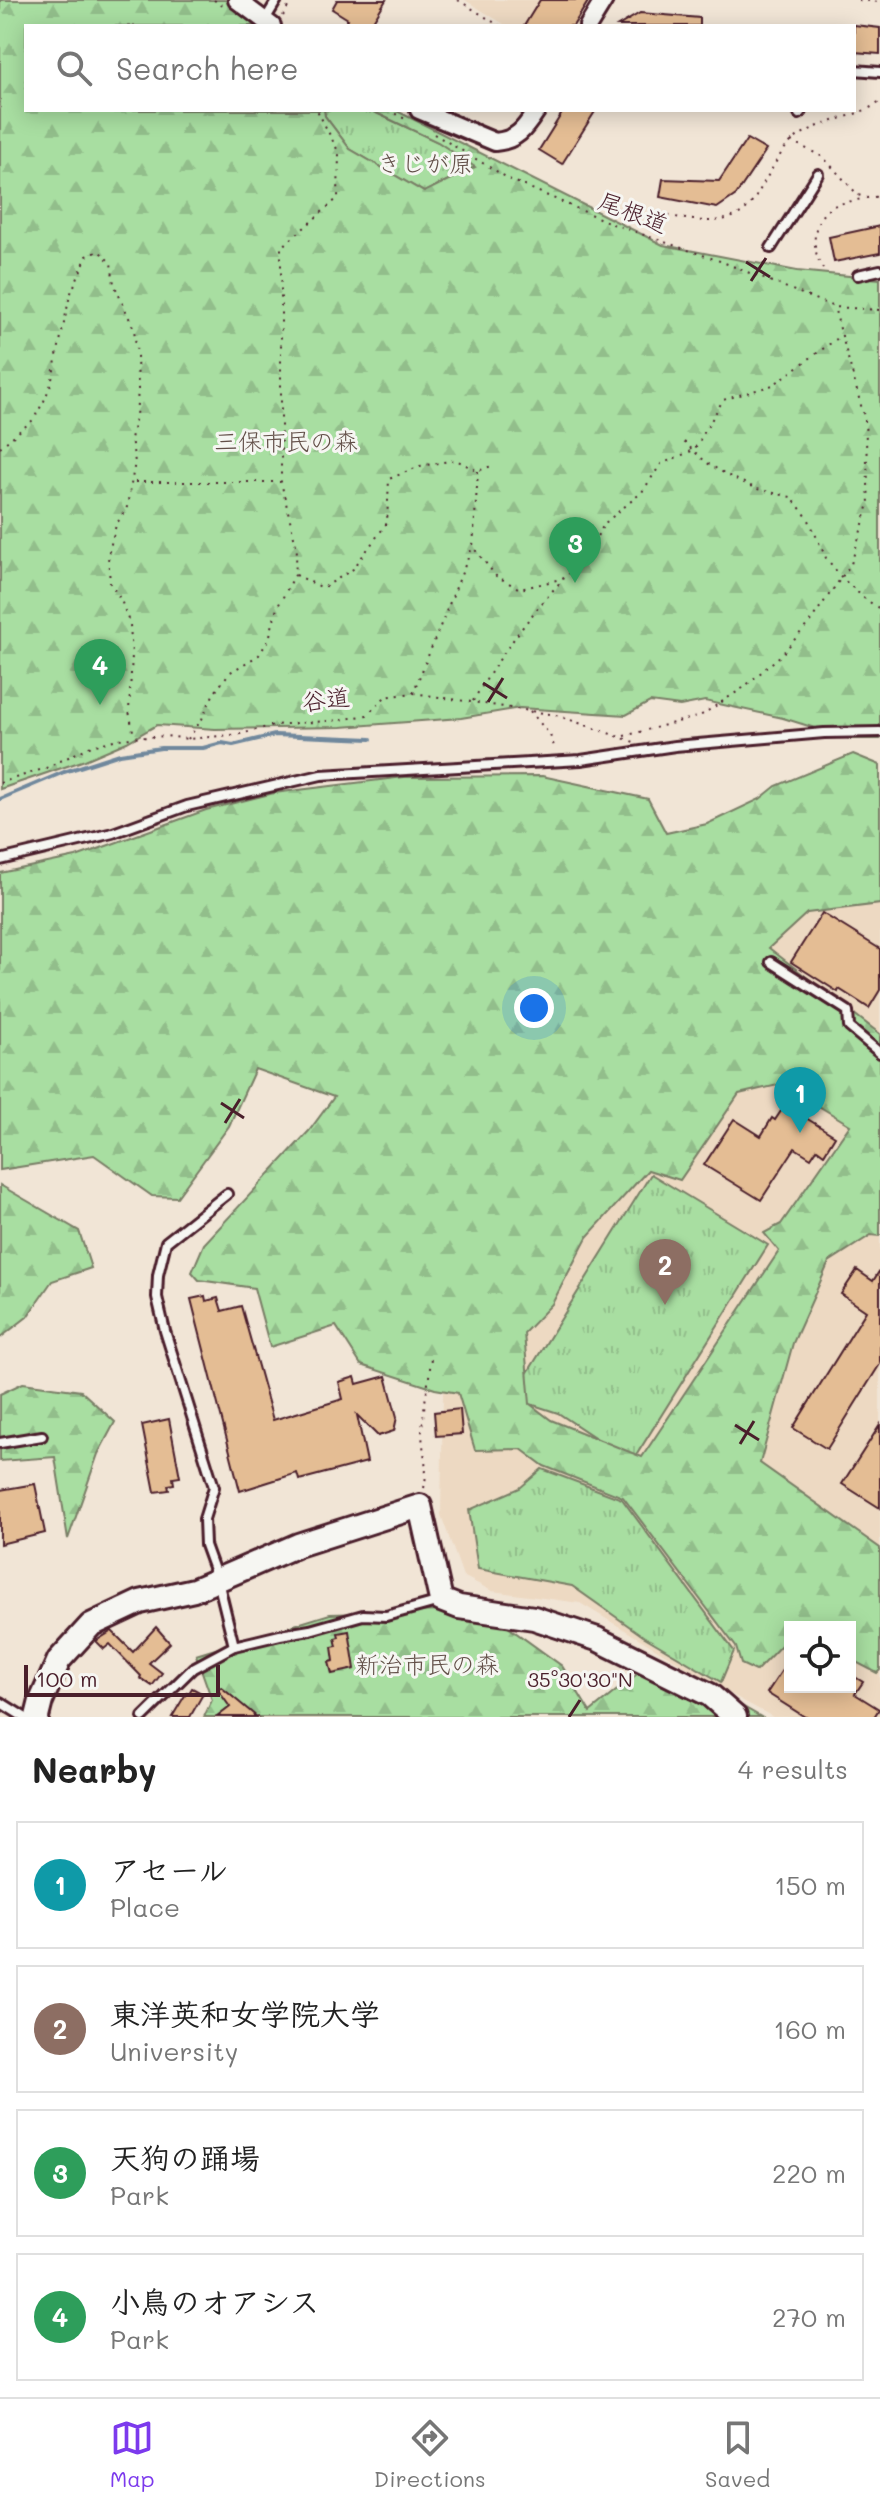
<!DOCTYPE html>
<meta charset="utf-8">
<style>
body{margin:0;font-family:Mali,"Klee One",sans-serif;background:#f6f6f6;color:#222}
.controls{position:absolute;right:24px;bottom:24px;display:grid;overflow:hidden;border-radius:0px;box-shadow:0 4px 20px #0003}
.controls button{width:72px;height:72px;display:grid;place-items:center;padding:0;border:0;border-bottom:2px solid #e0e0e0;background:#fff;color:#222;font:40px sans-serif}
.scale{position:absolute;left:24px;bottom:20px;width:196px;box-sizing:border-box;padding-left:8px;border:4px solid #4a1f2b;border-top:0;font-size:22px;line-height:28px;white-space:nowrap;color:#4a1f2b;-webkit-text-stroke:6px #f6f6f2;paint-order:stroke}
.you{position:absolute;left:534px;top:1008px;width:28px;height:28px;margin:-20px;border:6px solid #fff;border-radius:50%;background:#1a73e8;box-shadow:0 0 0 12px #1a73e833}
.badge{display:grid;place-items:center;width:52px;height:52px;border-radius:50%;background:#7c3aed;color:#fff;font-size:26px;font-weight:700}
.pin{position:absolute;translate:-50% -66px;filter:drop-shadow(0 2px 4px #0008)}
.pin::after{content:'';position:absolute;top:42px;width:28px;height:24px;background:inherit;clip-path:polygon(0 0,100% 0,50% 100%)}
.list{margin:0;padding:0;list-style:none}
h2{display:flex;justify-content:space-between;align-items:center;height:104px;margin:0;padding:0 32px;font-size:34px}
h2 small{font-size:26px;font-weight:400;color:#767676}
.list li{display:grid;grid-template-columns:52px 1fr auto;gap:24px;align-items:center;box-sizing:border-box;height:128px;margin:0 16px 16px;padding:0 16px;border:2px solid #e0e0e0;border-radius:0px}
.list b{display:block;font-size:30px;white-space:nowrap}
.list p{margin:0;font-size:26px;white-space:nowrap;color:#767676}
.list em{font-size:26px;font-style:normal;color:#767676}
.icon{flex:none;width:44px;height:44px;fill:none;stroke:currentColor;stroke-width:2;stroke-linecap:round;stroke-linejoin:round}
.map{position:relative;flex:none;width:880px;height:1717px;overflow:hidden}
.search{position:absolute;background:#fff;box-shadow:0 4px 20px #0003;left:24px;right:24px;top:24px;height:88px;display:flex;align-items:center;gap:20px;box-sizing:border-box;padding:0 28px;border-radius:0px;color:#767676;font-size:30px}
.sheet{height:680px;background:#fff}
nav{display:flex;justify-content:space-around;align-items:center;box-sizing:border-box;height:112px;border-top:2px solid #e0e0e0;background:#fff;font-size:22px;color:#767676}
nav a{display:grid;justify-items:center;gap:4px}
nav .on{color:#7c3aed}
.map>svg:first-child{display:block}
</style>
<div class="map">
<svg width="880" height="1717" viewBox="0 0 880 1717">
<defs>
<pattern id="grass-tufts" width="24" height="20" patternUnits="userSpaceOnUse" patternTransform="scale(2)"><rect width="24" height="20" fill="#a8dea1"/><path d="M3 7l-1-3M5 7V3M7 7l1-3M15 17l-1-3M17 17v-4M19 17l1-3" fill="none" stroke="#92be8b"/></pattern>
<pattern id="forest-firs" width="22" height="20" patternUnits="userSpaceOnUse" patternTransform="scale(2)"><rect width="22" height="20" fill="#a8dea1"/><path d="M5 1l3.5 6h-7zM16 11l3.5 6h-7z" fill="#92be8b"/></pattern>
</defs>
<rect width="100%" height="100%" fill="#f1e5d6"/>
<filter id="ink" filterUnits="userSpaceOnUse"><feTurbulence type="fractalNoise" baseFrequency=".0125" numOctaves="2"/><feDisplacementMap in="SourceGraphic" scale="16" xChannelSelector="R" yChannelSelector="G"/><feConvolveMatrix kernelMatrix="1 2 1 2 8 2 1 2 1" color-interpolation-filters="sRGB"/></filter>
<g filter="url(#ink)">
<!-- built -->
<g fill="#edd9c2" fill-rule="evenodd">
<polygon points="465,0 593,0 577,26 507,26"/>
<path d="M880 887V1717H773L736 1697 580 1603 492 1591 463 1576 441 1515 443 1394 453 1327 732 914ZM790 1627H850V1687H790Z"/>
</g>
<!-- grass -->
<g fill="url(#grass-tufts)" stroke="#797e66" stroke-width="2">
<polygon points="324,110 370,110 438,142 476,167 424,192 350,149 325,116"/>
<polygon points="651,1174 768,1245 632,1462 558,1413 512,1398"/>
<polygon points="542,1469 622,1499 734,1651 721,1682 643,1636 572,1586 478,1569 469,1510 520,1488"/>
</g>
<!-- forest -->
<g fill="url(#forest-firs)" stroke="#797e66" stroke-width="2" fill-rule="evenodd">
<polygon points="0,0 225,0 261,26 26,26 26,110 324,110 325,116 350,149 424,192 475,167 438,142 370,110 395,110 663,245 797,271 880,279 880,739 850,739 783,718 705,701 680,706 650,702 626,715 520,708 461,718 341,727 215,729 157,725 127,742 85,760 0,789"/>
<path d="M853 754 880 765V904L807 913 769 948 880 1034V1236L871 1235 829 1262 793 1343 760 1463 880 1548V1670L877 1673 850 1659V1627H790V1636L756 1671 741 1664 736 1647 623 1497 544 1466 521 1449 475 1450 458 1393 435 1389 361 1365 336 1326 270 1347 254 1288 199 1280 192 1272 204 1244 309 1131 334 1097 255 1069 229 1126 177 1197 152 1196 94 1155 0 1170V873L76 857 206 810 274 793 404 777 542 776 648 799 666 833 707 824 760 799 776 786ZM782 1084 850 1125 781 1224 764 1233 779 1251 642 1457 551 1420 530 1404 524 1333 552 1304 587 1237 648 1170 680 1180 739 1094Z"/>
<polygon points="0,1185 79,1231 91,1268 52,1281 27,1317 0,1338"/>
<polygon points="23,1383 81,1391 115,1422 98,1454 68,1539 55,1457 0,1461 0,1394"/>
<polygon points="444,1611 508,1627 562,1666 590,1712 657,1658 761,1717 204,1717 212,1700 196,1655 330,1614"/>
</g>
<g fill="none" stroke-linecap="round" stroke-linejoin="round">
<!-- stream -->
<polyline stroke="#6f889d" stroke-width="4" points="0,799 64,772 120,754 161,748 203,748 222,743 233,745 275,735 371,739"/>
</g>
<!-- building -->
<g fill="#e4bd94" stroke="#4a1f2b" stroke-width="2">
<polygon points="337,0 386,0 370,26 343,26 348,19 332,9"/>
<polygon points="540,0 589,0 573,26 524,26"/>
<polygon points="640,13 700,18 700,26 618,26"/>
<polygon points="854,25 880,28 880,54 854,52"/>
<polygon points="564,110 596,110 562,164 539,150"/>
<polygon points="747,139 766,150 736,195 717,208 660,197 663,179 719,181"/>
<polygon points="880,226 880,253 834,262 829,237"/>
<polygon points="822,913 880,949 880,990 869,1008 839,989 838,992 791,962"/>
<polygon points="785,1105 835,1136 824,1154 817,1149 811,1158 795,1148 761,1200 704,1165 734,1119 761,1136 772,1118 775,1120"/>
<polygon points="857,1270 873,1281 880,1270 880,1364 827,1449 793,1428 866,1311 841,1294"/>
<polygon points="205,1296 206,1301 218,1298 222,1311 241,1306 273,1420 343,1399 339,1382 355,1377 357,1384 386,1376 397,1417 394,1431 378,1436 357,1415 367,1462 299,1480 297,1473 240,1491 191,1299"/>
<polygon points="460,1409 462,1434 436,1436 434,1412"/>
<polygon points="169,1419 180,1477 173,1478 174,1484 168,1485 169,1490 155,1492 142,1425"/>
<polygon points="880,1425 880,1508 842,1484"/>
<polygon points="35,1484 45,1533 0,1544 0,1490"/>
<polygon points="156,1627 170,1643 149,1663 162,1673 152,1686 140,1678 141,1676 110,1644 104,1649 96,1641 112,1631 133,1652"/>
<polygon points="349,1631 355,1669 332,1674 329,1662 334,1661 332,1647 337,1646 335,1638 339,1637 338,1633"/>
<polygon points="790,1658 790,1687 850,1687 850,1674 863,1682 855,1694 879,1709 874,1717 805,1717 767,1693"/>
<polygon points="221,1687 257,1717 217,1717 230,1707 218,1690"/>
<polygon points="192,1688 203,1694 190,1717 172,1717 187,1692 189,1693"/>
</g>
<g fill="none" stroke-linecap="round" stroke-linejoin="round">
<!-- lane casing -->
<g stroke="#4a1f2b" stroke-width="14">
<g id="lane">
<polyline points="265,20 277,0"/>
<polyline points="854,70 880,72"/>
<polyline points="799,114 802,110"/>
<polyline points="771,248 818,174"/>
<polyline points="858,275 880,270"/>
<polyline points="0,860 113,833 187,806 321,775 581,760 675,746 824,733 880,732"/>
<polyline points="771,962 848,1011 849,1027 880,1053"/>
<polyline points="227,1194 166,1242 158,1275 157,1297 165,1331 214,1487 204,1519 205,1545 218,1581 234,1646"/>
<polyline points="0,1443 42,1436"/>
<polyline points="0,1702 24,1717"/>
<polyline points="143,1717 193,1668 234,1646 280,1635 310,1630 363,1615 386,1616 440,1601"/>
</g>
</g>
<!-- street casing -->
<g stroke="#4a1f2b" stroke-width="22">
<g id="street">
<polyline points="237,0 272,26"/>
<polyline points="588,26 604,0"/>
<path d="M419 110 495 142C518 140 525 128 537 110"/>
</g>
</g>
<!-- secondary casing -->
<g stroke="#4a1f2b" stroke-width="28">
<polyline id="secondary" points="37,1717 41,1701 59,1660 91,1625 140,1602 194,1590 298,1545 420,1506 441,1600 459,1607 534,1618 597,1639 710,1695 735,1717"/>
</g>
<!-- path -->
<g stroke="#4a1f2b" stroke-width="2" stroke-dasharray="2 6" stroke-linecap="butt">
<polyline points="214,0 223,6"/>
<polyline points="458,0 500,26"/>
<polyline points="859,0 880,2"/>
<polyline points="283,16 292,0"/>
<polyline points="388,110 407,120"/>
<polyline points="434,134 511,180 615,225 720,261 834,307 880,310"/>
<polyline points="791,141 823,157 858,195 867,198 880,196"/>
<path d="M653 211C679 219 725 230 747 208 755 201 761 187 767 177 774 166 781 151 791 142 816 120 853 120 880 102"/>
<path d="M823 269C811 251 810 217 834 206 843 202 855 201 865 198"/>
<polyline points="684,442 707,463 729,476 757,489 791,497 808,518 826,558 842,578 865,599 880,609"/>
<polyline points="0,447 33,420 44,401 51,384 70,295 87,256 99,251 111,263 114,284 134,329 137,355 138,389 136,416 131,439 135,462 127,507 116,525 108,555 110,583 121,600 130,625 132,655 129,711 134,736"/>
<polyline points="478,471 473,547 496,576 520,589 565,578 585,556 605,523 642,492 661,464 694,450 723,400 773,385 842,335"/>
<polyline points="135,482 280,482"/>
<polyline points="296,575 323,588 353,569 387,523 389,479 420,466 456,460 478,471 494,465"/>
<polyline points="413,693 472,548"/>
<path d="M473 701C500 656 528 617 564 578"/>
<polyline points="530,711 550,735 555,749"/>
<polyline points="624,736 700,716 743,688 782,654 809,623 851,564 869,504 865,420 834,307"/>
<polyline points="188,739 202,719 213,695 229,673 259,655 269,639 277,608 295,575 297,549 281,482 281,248 338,198 339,153 317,110"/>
<polyline points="0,783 46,768 89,747 117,739 166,736 188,739 241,734 274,725 340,720 367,715 385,697 413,693 556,715 634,742"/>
<path d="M424 1488C429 1468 422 1450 422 1431 423 1405 430 1380 431 1355"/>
</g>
<!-- lane -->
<use href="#lane" stroke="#f6f6f2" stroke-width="8"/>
<!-- street -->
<use href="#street" stroke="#f6f6f2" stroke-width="16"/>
<!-- secondary -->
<use href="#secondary" stroke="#f6f6f2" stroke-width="22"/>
</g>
</g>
<!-- ticks -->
<path fill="none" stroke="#4a1f2b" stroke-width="3" d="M746 262 770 277M751 281 766 258M483 683 507 698M488 702 503 678M221 1103 244 1118M225 1123 240 1099M735 1425 759 1440M740 1444 754 1421M569 1717 580 1700"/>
<g text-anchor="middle" stroke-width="6" stroke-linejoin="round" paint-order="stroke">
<!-- park labels -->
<g font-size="24" fill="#624f48" stroke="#f6f6f2">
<text x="425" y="172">きじが原</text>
<text x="286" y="450">三保市民の森</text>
<text x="427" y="1673">新治市民の森</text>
</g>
<!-- street labels -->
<g font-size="24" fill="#4a1f2b" stroke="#f6f6f2">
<text transform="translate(633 213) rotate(21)" y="8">尾根道</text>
<text transform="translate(326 700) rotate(-7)" y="8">谷道</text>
</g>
</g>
<g font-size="20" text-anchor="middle" fill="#4a1f2b" stroke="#f6f6f2" stroke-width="6" stroke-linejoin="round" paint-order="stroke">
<text x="580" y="1687">35°30'30"N</text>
</g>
</svg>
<div class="controls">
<button><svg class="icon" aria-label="locate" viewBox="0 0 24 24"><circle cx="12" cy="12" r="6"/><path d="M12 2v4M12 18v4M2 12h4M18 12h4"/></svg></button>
</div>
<div class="scale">100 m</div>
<div class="you"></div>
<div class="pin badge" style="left:800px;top:1133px;background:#0f9aa8">1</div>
<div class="pin badge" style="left:665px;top:1305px;background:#8d6e63">2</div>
<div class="pin badge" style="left:575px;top:583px;background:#2e9e5b">3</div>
<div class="pin badge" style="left:100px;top:705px;background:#2e9e5b">4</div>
<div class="search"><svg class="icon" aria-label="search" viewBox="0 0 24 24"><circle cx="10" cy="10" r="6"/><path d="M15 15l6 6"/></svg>Search here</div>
</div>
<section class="sheet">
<h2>Nearby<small>4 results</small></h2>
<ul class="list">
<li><span class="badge" style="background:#0f9aa8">1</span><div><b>アセール</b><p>Place</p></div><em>150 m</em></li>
<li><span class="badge" style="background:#8d6e63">2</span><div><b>東洋英和女学院大学</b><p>University</p></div><em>160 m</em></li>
<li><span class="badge" style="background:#2e9e5b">3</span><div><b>天狗の踊場</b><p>Park</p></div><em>220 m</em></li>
<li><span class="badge" style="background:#2e9e5b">4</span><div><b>小鳥のオアシス</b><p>Park</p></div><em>270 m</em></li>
</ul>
</section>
<nav>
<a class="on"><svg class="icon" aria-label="map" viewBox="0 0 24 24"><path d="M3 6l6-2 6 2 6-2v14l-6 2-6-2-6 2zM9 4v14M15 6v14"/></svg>Map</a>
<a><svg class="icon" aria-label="directions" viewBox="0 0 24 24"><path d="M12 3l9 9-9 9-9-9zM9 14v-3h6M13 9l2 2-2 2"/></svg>Directions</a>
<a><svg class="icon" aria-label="saved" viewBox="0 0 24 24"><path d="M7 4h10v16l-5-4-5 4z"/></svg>Saved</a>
</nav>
